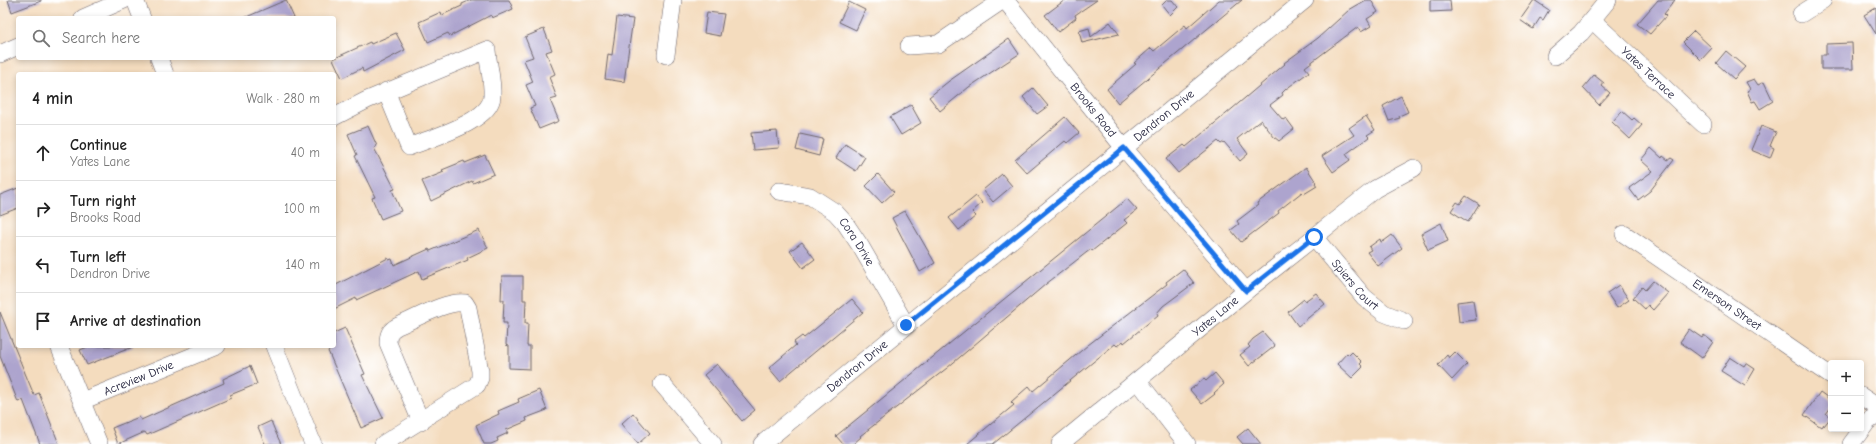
<!DOCTYPE html>
<meta charset="utf-8">
<style>
body{margin:0;font-family:"Comic Neue",sans-serif;background:#f6f6f6;color:#222}
.controls{position:absolute;right:12px;bottom:12px;display:grid;overflow:hidden;border-radius:4px;box-shadow:0 2px 6px #0003}
.controls button{width:36px;height:36px;display:grid;place-items:center;padding:0;border:0;border-bottom:1px solid #e0e0e0;background:#fff;color:#222;font:20px sans-serif}
.stop{position:absolute;width:12px;height:12px;margin:-9px;border:3px solid #1a73e8;border-radius:50%;background:#fff}
.stop.end{background:#1a73e8;border-color:#fff;box-shadow:0 1px 4px #0008}
.list{margin:0;padding:0;list-style:none}
h2{display:flex;justify-content:space-between;align-items:center;height:52px;margin:0;padding:0 16px;font-size:17px}
h2 small{font-size:13px;font-weight:400;color:#767676}
.list li{display:grid;grid-template-columns:26px 1fr auto;gap:12px;align-items:center;box-sizing:border-box;height:56px;padding:0 16px;border-top:1px solid #e0e0e0}
.list b{display:block;font-size:15px;white-space:nowrap}
.list p{margin:0;font-size:13px;white-space:nowrap;color:#767676}
.list em{font-size:13px;font-style:normal;color:#767676}
.icon{flex:none;width:22px;height:22px;fill:none;stroke:currentColor;stroke-width:2;stroke-linecap:round;stroke-linejoin:round}
.map{position:relative;flex:none;width:1876px;height:444px;overflow:hidden}
.search{position:absolute;background:#fff;box-shadow:0 2px 6px #0003;left:16px;top:16px;width:320px;height:44px;display:flex;align-items:center;gap:10px;box-sizing:border-box;padding:0 14px;border-radius:4px;color:#767676;font-size:15px}
.panel{position:absolute;background:#fff;box-shadow:0 2px 6px #0003;left:16px;top:72px;width:320px;height:276px;border-radius:4px}
.map>svg:first-child{display:block}
</style>
<div class="map">
<svg width="1876" height="444" viewBox="0 0 1876 444">
<rect width="100%" height="100%" fill="#fff"/>
<filter id="ink" filterUnits="userSpaceOnUse"><feTurbulence type="fractalNoise" baseFrequency=".025" numOctaves="2"/><feDisplacementMap in="SourceGraphic" scale="8" xChannelSelector="R" yChannelSelector="G"/><feConvolveMatrix kernelMatrix="1 2 1 2 8 2 1 2 1" color-interpolation-filters="sRGB"/></filter>
<filter id="wash" filterUnits="userSpaceOnUse"><feTurbulence type="fractalNoise" baseFrequency=".012" numOctaves="4" result="noise"/><feDisplacementMap in="SourceGraphic" scale="16" xChannelSelector="R" yChannelSelector="G"/><feGaussianBlur stdDeviation="0.9" result="paint"/><feColorMatrix in="noise" values="0 0 0 0 0 0 0 0 0 0 0 0 0 0 0 0 0 1.4 0 .05"/><feComposite in="paint" operator="in"/></filter>
<g filter="url(#wash)">
<rect width="100%" height="100%" fill="#f4dcbe"/>
<g id="blocks">
<!-- building -->
<g fill="#ada4ce">
<polygon points="8,0 41,0 41,1 12,12"/>
<polygon points="286,0 294,18 244,18"/>
<polygon points="471,0 509,0 513,9 492,18 491,15 450,36 448,33 428,42 419,22 441,12 442,15 462,6 462,4"/>
<polygon points="1065,0 1097,0 1075,15 1076,18 1058,32 1045,15"/>
<polygon points="1167,0 1172,0 1178,7 1170,15 1162,5"/>
<polygon points="1219,0 1242,0 1118,103 1107,89 1136,64 1134,63 1151,48 1154,51 1185,25 1187,28"/>
<polygon points="1366,0 1371,0 1378,12 1367,19 1371,26 1361,32 1358,27 1305,67 1309,72 1286,89 1282,93 1283,95 1270,105 1283,120 1286,118 1294,129 1279,141 1274,137 1261,120 1237,139 1248,154 1240,161 1224,142 1221,144 1218,141 1178,173 1166,159 1184,145 1186,147 1226,114 1285,64 1284,63 1318,38 1349,10"/>
<polygon points="1430,0 1450,0 1451,11 1430,12"/>
<polygon points="1534,0 1549,10 1543,20 1540,18 1533,29 1520,20"/>
<polygon points="1658,0 1675,0 1664,14 1666,16 1650,34 1637,24"/>
<polygon points="849,2 865,10 856,30 839,22"/>
<polygon points="1876,8 1876,34 1864,15"/>
<polygon points="707,12 724,14 720,36 704,33"/>
<polygon points="617,17 633,19 624,82 605,79 608,54 612,55"/>
<polygon points="1110,22 1119,34 1082,43 1079,31 1089,28 1091,37"/>
<polygon points="544,29 552,50 546,52 555,74 549,77 557,98 550,100 559,121 539,129 530,108 535,106 526,85 533,82 524,60 533,57 525,37"/>
<polygon points="1694,31 1712,48 1701,60 1683,42"/>
<polygon points="396,33 405,50 363,72 362,68 342,78 333,59 370,42 371,44"/>
<polygon points="1009,39 1019,54 969,87 940,111 929,97 949,81"/>
<polygon points="1852,43 1853,69 1821,69 1821,55 1826,55 1826,44"/>
<polygon points="1726,51 1745,67 1734,79 1716,63"/>
<polygon points="1594,75 1604,83 1602,86 1610,93 1599,105 1583,88"/>
<polygon points="1754,79 1758,85 1764,82 1773,101 1760,109 1755,101 1752,102 1747,91 1750,89 1746,82"/>
<polygon points="1033,88 1048,106 1037,114 1023,97"/>
<polygon points="1401,96 1408,112 1399,116 1400,118 1389,121 1383,106"/>
<polygon points="911,105 921,123 901,135 890,117"/>
<polygon points="1622,111 1632,120 1634,118 1642,125 1630,139 1612,122"/>
<polygon points="1366,116 1375,130 1367,135 1369,137 1346,154 1350,160 1333,172 1322,156 1354,135 1349,128"/>
<polygon points="1065,117 1079,133 1067,143 1065,141 1027,173 1015,160"/>
<polygon points="368,126 377,146 374,148 395,189 392,190 401,211 381,219 372,198 375,197 355,156 357,155 348,134"/>
<polygon points="1761,126 1776,132 1770,146 1774,148 1770,158 1751,150"/>
<polygon points="777,131 779,148 753,150 751,133"/>
<polygon points="800,134 823,139 819,156 796,150"/>
<polygon points="845,144 865,157 856,171 836,158"/>
<polygon points="1651,148 1662,158 1663,156 1668,160 1671,158 1674,160 1650,191 1638,200 1629,188 1653,171 1641,160"/>
<polygon points="485,155 494,174 473,183 472,181 431,201 422,181 444,172 442,170 464,161 465,163"/>
<polygon points="1306,167 1316,182 1315,183 1317,186 1304,194 1302,192 1278,211 1279,213 1241,242 1231,230 1239,224 1237,221 1258,205 1257,203"/>
<polygon points="878,174 894,192 882,203 866,186"/>
<polygon points="1002,174 1012,186 993,202 983,190"/>
<polygon points="18,188 18,208 0,215 0,195"/>
<polygon points="976,196 982,203 972,212 976,216 959,230 949,218"/>
<polygon points="1466,196 1479,204 1468,222 1451,211 1457,202 1460,204"/>
<polygon points="1127,199 1137,210 1124,220 1127,223 1092,251 1091,249 1046,284 947,368 860,436 861,437 853,444 843,444 836,436"/>
<polygon points="905,211 935,263 920,272 892,218"/>
<polygon points="1441,223 1448,241 1428,250 1421,234"/>
<polygon points="479,230 488,248 467,258 468,260 422,279 419,271 356,300 356,298 334,309 334,286 388,258 389,260 392,259 394,265 429,249 430,251"/>
<polygon points="1392,235 1402,248 1378,266 1367,252 1371,250 1369,247 1380,239 1381,242 1384,241"/>
<polygon points="802,242 815,259 803,268 790,251"/>
<polygon points="1183,269 1194,283 1163,306 1157,313 1158,315 1124,343 1123,341 1117,346 1115,344 993,444 967,444 1014,405 1011,402 1029,386 1033,391 1088,345 1167,284 1166,282"/>
<polygon points="502,276 523,276 523,300 526,300 525,323 528,323 527,346 530,346 530,369 509,368 509,346 506,345 507,323 503,323 504,300 501,300"/>
<polygon points="1653,281 1668,293 1653,310 1648,305 1645,309 1633,298 1642,287 1645,290"/>
<polygon points="1619,285 1629,300 1617,308 1607,293"/>
<polygon points="1316,293 1325,304 1298,326 1288,312 1304,299 1305,301"/>
<polygon points="852,299 863,312 780,381 769,368 796,345 794,342 802,336 804,338"/>
<polygon points="1473,300 1476,320 1459,322 1457,302"/>
<polygon points="0,312 34,395 39,393 59,444 40,444 23,400 18,402 0,356"/>
<polygon points="345,328 365,374 362,375 383,418 361,428 328,351 330,350 328,346 334,346 334,333"/>
<polygon points="1689,329 1702,338 1704,335 1713,342 1702,358 1680,342"/>
<polygon points="1263,332 1275,346 1249,366 1240,355 1250,347 1248,345 1253,339"/>
<polygon points="90,346 133,346 133,347 87,365 80,350"/>
<polygon points="1352,352 1362,362 1360,364 1363,367 1352,378 1337,364 1347,353 1349,355"/>
<polygon points="1455,352 1467,364 1452,380 1438,365 1447,355 1449,358"/>
<polygon points="1730,357 1744,366 1746,363 1755,369 1745,386 1721,371"/>
<polygon points="717,364 755,410 742,421 704,375"/>
<polygon points="250,366 257,384 230,395 231,398 147,435 145,432 118,444 112,428 139,417 141,420 224,383 223,379"/>
<polygon points="1215,373 1224,384 1214,393 1215,394 1202,404 1190,390 1204,379 1206,381"/>
<polygon points="539,390 547,410 526,418 527,421 506,430 508,433 497,438 498,441 491,444 484,444 476,425 499,414 498,411 519,402 518,399"/>
<polygon points="1820,392 1831,400 1831,407 1826,414 1831,417 1824,426 1823,424 1821,427 1804,415"/>
<polygon points="633,413 650,433 638,444 621,424"/>
<polygon points="271,421 275,431 281,444 265,444 258,427"/>
<polygon points="1248,428 1261,444 1243,444 1237,437"/>
</g>
</g>
</g>
<g filter="url(#ink)">
<use href="#blocks" fill-opacity="0" stroke="#6c6369" stroke-width="1"/>
<g fill="none" stroke-linecap="round" stroke-linejoin="round">
<!-- minor casing -->
<g stroke="#6c6369" stroke-width="18">
<g id="minor">
<polyline points="135,0 142,18"/>
<path id="s1" d="M1005 0 1124 148 1246 291"/>
<polyline points="1801,14 1823,0"/>
<polyline points="83,18 124,0"/>
<path id="s2" d="M1592 20 1703 124"/>
<polyline points="909,46 938,44 1003,0"/>
<polyline points="0,54 18,46"/>
<polyline points="666,55 673,0"/>
<polyline points="1555,56 1581,33 1608,0"/>
<polyline points="159,58 165,74"/>
<path d="M334 117 367 100 487 50C488 64 493 81 492 96 491 122 430 138 409 147L386 91"/>
<path id="s3" d="M779 191 810 196 835 212 845 223 861 247 906 325"/>
<path id="s4" d="M1624 234 1831 376"/>
<path id="s5" d="M1314 237 1364 297 1384 313 1404 321"/>
<polyline points="59,346 99,444"/>
<polyline points="274,346 313,444"/>
<polyline points="1138,381 1187,444"/>
<polyline points="662,384 713,444"/>
<polyline points="1861,396 1876,406"/>
<path id="s6" d="M82 401 217 346"/>
<path d="M383 444 477 385 480 378V371L468 308 465 303C447 300 415 319 398 326 390 330 388 334 388 343L421 422"/>
<path id="s7" d="M762 444 1305 0"/>
<path id="s8" d="M1060 444 1246 291 1375 189 1414 168"/>
<polyline points="1851,444 1868,421 1876,416"/>
</g>
</g>
<!-- minor -->
<use href="#minor" stroke="#fff" stroke-width="17"/>
</g>
</g>
<g fill="none" stroke-linecap="round" stroke-linejoin="round" filter="url(#ink)">
<!-- route -->
<polyline stroke="#1a73e8" stroke-width="5" points="906,325 1124,148 1246,291 1314,237"/>
</g>
<g text-anchor="middle" stroke-width="4" stroke-linejoin="round" paint-order="stroke">
<!-- street labels -->
<g font-size="12" fill="#22223b" stroke="#fff">
<text dy="4" stroke="none"><textPath href="#s2" startOffset="77">Yates Terrace</textPath></text>
<text dy="4" stroke="none"><textPath href="#s1" startOffset="141">Brooks Road</textPath></text>
<text dy="4" stroke="none"><textPath href="#s7" startOffset="519">Dendron Drive</textPath></text>
<text dy="4" stroke="none"><textPath href="#s3" startOffset="98">Cora Drive</textPath></text>
<text dy="4" stroke="none"><textPath href="#s5" startOffset="63">Spiers Court</textPath></text>
<text dy="4" stroke="none"><textPath href="#s4" startOffset="125">Emerson Street</textPath></text>
<text dy="4" stroke="none"><textPath href="#s8" startOffset="201">Yates Lane</textPath></text>
<text dy="4" stroke="none"><textPath href="#s7" startOffset="123">Dendron Drive</textPath></text>
<text dy="4" stroke="none"><textPath href="#s6" startOffset="61">Acreview Drive</textPath></text>
</g>
</g>
</svg>
<div class="controls">
<button>+</button>
<button>−</button>
</div>
<div class="stop" style="left:1314px;top:237px"></div>
<div class="stop end" style="left:906px;top:325px"></div>
<div class="search"><svg class="icon" aria-label="search" viewBox="0 0 24 24"><circle cx="10" cy="10" r="6"/><path d="M15 15l6 6"/></svg>Search here</div>
<section class="panel">
<h2>4 min<small>Walk · 280 m</small></h2>
<ul class="list">
<li><svg class="icon" aria-label="ahead" viewBox="0 0 24 24"><path d="M12 20V5M6 11l6-6 6 6"/></svg><div><b>Continue</b><p>Yates Lane</p></div><em>40 m</em></li>
<li><svg class="icon" aria-label="right" viewBox="0 0 24 24"><path d="M7 20v-9h11M14 6l5 5-5 5"/></svg><div><b>Turn right</b><p>Brooks Road</p></div><em>100 m</em></li>
<li><svg class="icon" aria-label="left" viewBox="0 0 24 24"><path d="M17 20v-9H6M10 6l-5 5 5 5"/></svg><div><b>Turn left</b><p>Dendron Drive</p></div><em>140 m</em></li>
<li><svg class="icon" aria-label="arrive" viewBox="0 0 24 24"><path d="M6 21V4h12l-3 4 3 4H6"/></svg><div><b>Arrive at destination</b></div></li>
</ul>
</section>
</div>
